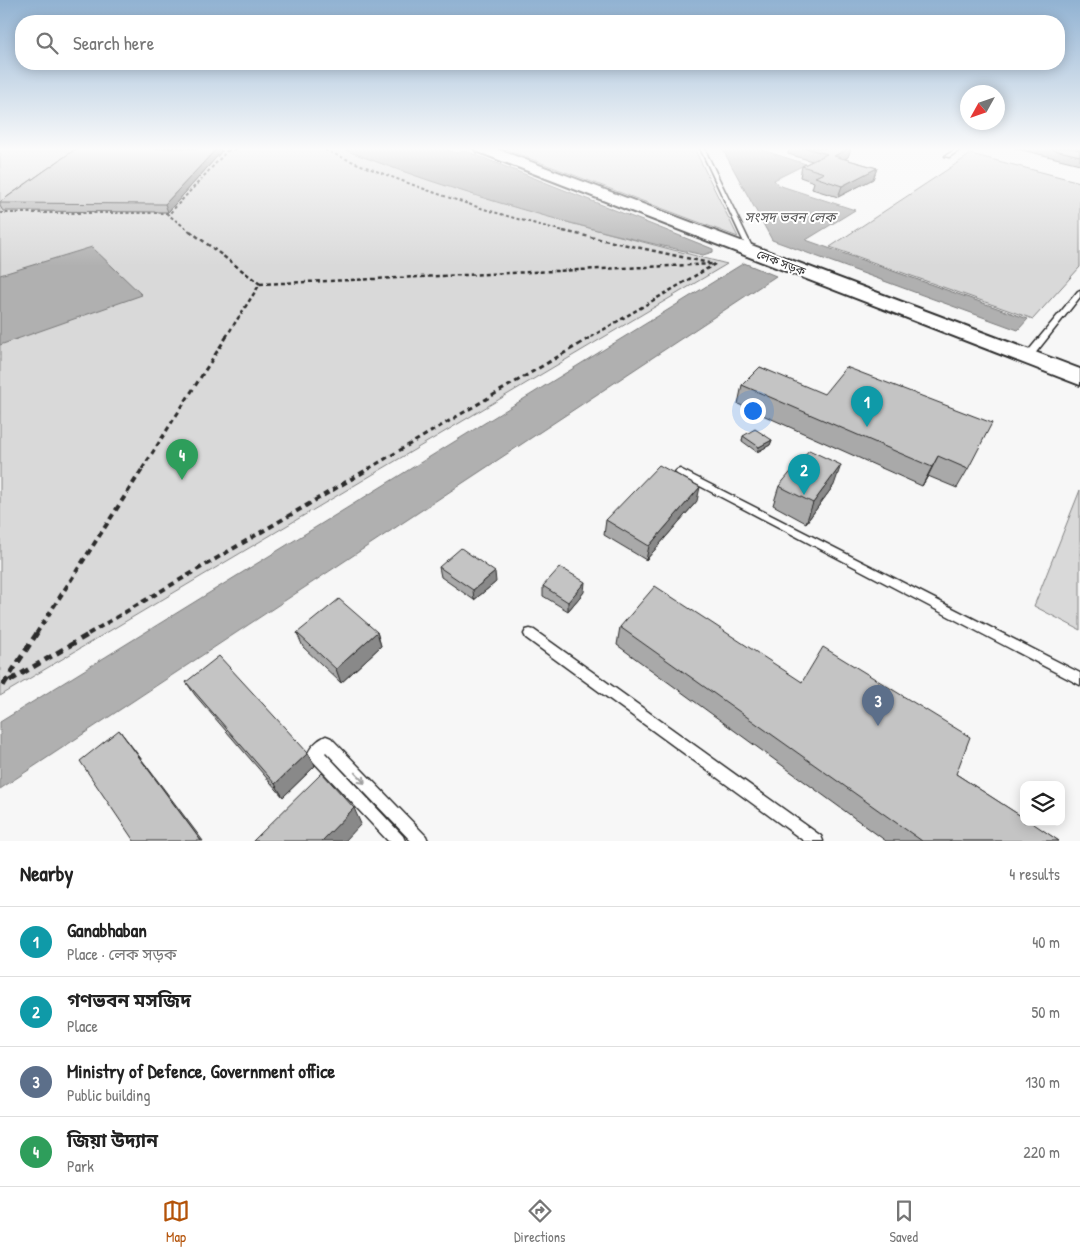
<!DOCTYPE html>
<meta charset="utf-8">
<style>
body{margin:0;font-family:"Patrick Hand","Noto Sans Bengali",sans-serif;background:#f2f2f2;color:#222}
.controls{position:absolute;right:15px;bottom:15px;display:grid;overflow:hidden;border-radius:10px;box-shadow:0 2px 12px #0003}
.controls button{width:45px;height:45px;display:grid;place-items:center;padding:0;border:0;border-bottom:1px solid #e0e0e0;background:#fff;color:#222;font:25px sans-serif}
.compass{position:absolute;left:960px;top:85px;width:45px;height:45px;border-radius:50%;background:#fff;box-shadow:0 2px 12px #0003;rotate:230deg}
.you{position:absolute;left:752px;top:410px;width:18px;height:18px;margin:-12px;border:4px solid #fff;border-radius:50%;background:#1a73e8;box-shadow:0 0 0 8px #1a73e833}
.badge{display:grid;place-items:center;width:32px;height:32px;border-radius:50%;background:#b45309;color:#fff;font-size:16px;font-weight:700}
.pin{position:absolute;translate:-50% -41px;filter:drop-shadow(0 1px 2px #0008)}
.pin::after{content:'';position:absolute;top:26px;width:18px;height:15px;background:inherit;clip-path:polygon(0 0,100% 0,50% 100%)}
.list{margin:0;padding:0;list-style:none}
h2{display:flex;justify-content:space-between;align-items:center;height:65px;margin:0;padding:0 20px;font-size:21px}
h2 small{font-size:16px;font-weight:400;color:#767676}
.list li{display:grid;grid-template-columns:32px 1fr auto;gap:15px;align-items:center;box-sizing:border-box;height:70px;padding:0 20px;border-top:1px solid #e0e0e0}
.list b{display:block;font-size:19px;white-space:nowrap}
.list p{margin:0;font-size:16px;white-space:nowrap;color:#767676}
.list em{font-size:16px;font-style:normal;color:#767676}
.icon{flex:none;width:28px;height:28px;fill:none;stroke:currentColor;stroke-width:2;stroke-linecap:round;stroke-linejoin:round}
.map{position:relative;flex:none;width:1080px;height:841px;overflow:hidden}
.search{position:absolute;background:#fff;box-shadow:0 2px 12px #0003;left:15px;right:15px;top:15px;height:55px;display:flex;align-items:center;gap:12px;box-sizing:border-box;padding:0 18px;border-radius:20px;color:#767676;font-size:19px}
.sheet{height:345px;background:#fff}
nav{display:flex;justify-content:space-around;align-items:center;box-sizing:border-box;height:70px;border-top:1px solid #e0e0e0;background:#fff;font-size:14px;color:#767676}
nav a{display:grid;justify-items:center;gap:2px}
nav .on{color:#b45309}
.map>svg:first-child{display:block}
</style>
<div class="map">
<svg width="1080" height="841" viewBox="0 0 1080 841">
<rect width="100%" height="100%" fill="#f7f7f7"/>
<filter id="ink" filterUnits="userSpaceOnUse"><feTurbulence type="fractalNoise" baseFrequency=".02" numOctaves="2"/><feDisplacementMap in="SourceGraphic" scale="10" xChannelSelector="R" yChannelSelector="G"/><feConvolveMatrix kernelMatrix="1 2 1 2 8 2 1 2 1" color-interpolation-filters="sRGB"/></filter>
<g filter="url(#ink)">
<!-- green -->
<g fill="#d9d9d9" stroke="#828282">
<polygon points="0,148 343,148 570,223 727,264 0,696"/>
<polygon points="502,148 694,148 738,237"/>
<polygon points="971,154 1080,182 1080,267 1033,319 830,247"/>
<polygon points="1080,490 1080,630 1034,606"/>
</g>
<!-- water -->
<g fill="#b0b0b0" stroke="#7b7b7b">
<path d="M340 148H442L456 153 466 151 713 249V252L703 255C579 228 458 194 340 148Z"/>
<polygon points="722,148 765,148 762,150 806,164 774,180 778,185 855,210 806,240 1028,319 1018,330 772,240"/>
<polygon points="92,247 142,295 0,345 0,275"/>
<polygon points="744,263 776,276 0,789 0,722"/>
</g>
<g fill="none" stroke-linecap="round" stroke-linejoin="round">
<!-- lane casing -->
<g stroke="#2b2b2b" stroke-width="3">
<g id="lane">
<polygon points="700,148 704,148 754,251 753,252 748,251"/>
<polygon points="958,148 963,148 949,157 945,156"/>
<polygon points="1080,290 1080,297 1030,360 1024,360 1023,358 1024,356 1078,291"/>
<polygon points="680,469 1080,673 1080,685 677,474 675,472 677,470"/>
<polygon points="530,629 534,630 821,836 823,841 804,841 526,638 524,634 526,630"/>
<path d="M326 736 331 738 426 836 428 841H411L326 752 325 753 403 836 405 841H388L310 758 308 753C311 746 319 739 326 736Z"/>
</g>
</g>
<!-- primary casing -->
<g stroke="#2b2b2b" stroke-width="4">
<polygon id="primary" points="474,148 494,148 1080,369 1080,385 476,151"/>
</g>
<!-- path-far4 -->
<g stroke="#2b2b2b" stroke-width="2" stroke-dasharray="3 2.5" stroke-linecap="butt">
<path d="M320 148C400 182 483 212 568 232"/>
<polyline points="227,151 239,148"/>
<polyline points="162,210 191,232"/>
<polyline points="0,213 170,213 227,151 218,151"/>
</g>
<!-- path-far3 -->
<g stroke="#2b2b2b" stroke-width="2.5" stroke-dasharray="4 3" stroke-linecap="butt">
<polyline points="190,231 260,284 226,337"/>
<polyline points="563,231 709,263"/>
<polyline points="260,284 714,264"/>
<polyline points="591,337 715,264"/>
</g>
<!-- path-far2 -->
<g stroke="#2b2b2b" stroke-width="3" stroke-dasharray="5 4" stroke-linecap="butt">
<polyline points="142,469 227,336"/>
<polyline points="368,469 593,336"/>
</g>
<!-- path-far1 -->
<g stroke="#2b2b2b" stroke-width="4" stroke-dasharray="6 4.5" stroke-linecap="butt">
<polyline points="36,634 143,468"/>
<polyline points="88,634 370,468"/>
</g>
<!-- path -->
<polyline stroke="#2b2b2b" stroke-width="5" stroke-dasharray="8 5.5" stroke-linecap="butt" points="37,633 4,684 91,633"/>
<!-- lane -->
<use href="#lane" fill="#fff" fill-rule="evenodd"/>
<!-- primary -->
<use href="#primary" fill="#fff" fill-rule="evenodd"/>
</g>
<!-- wall -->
<g fill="#a9a9a9" stroke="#2b2b2b">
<polygon points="77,148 220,148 221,152 168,212 3,211 0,206 0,202"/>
<polygon points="789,148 851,148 848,157 845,159 877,168 873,179 838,197 812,189 814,182 800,177 802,166 812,161 788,154"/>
<polygon points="1014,148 1080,148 1080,164"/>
<polygon points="760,367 968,469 957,488 928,476 922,486 738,404 742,385"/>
<polygon points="743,436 772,440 770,445 757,452 742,441"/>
<polygon points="834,485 806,523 773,505 779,486"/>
<polygon points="697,501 646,560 604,535 606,520"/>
<polygon points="439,567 496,582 474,600 441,577"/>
<polygon points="543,586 584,592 568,611 543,596"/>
<polygon points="620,627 802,682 956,774 1059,841 886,841 617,645"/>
<polygon points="377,632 381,646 341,683 303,647 297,633"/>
<polygon points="186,682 308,753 315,766 283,797 195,695"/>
</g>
<!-- shaded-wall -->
<g fill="#898989" stroke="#2b2b2b">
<polygon points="217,148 220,148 221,152 168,212 165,204"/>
<polygon points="849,148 851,148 848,157 831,167 834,156"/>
<polygon points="877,168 873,179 838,197 842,186"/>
<polygon points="772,440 770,445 757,452 759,447"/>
<polygon points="938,456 928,476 922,486 932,467"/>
<polygon points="841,465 834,485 806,523 813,503"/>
<polygon points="700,487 697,501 646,560 649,546"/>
<polygon points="495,572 496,582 474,600 473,590"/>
<polygon points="585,582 584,592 568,611 568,602"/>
<polygon points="377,632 381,646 341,683 336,669"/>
<polygon points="119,730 130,744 203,841 201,841"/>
<polygon points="308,753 315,766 283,797 275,784"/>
<polygon points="354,808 361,824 345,841 322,841"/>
</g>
<!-- building -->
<g fill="#c4c4c4" stroke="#2b2b2b">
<polygon points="77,148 217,148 165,204 0,203 0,202"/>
<polygon points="806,148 849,148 834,156 877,168 842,186 815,177 824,173 802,166 827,154"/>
<polygon points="1046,148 1070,148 1080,150 1080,156"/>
<polygon points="760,367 824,394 846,367 992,423 968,469 938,456 932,467 742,385"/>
<polygon points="755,429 772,440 759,447 743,436"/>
<polygon points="809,450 841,465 813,503 779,486"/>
<polygon points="659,465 700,487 649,546 606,520"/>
<polygon points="461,548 495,572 473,590 439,567"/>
<polygon points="560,567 585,582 568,602 543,586"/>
<polygon points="655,586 802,682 823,647 970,737 956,774 1024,818 1024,822 1031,822 1059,841 922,841 620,627"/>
<polygon points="339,599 377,632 336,669 297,633"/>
<polygon points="219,656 308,753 275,784 186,682"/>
<polygon points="119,730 201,841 134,841 80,761"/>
<polygon points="322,773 354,808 322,841 253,841"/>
</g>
<!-- one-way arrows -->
<defs><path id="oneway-shaft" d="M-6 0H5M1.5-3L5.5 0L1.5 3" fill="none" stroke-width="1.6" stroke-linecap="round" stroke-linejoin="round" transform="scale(1.25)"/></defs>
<use stroke="#a0a0a0" href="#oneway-shaft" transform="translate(360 778) rotate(46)"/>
</g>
<!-- sky -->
<linearGradient id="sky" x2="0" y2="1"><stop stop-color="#91b2d2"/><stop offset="0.56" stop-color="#fbfbfb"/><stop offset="1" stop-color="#fbfbfb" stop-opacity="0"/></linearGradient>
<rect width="1080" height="266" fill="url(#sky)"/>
<g text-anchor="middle" stroke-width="4" stroke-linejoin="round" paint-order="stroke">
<!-- far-street labels -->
<g font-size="12" fill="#2b2b2b" stroke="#fff">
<text transform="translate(781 263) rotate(21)" y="4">লেক সড়ক</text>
</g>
<!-- far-water labels -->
<g font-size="14" font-style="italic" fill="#5a5a5a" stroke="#fff">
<text x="790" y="222">সংসদ ভবন লেক</text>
</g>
</g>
</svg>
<div class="controls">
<button><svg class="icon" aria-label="layers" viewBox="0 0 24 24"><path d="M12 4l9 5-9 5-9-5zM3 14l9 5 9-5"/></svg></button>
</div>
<svg class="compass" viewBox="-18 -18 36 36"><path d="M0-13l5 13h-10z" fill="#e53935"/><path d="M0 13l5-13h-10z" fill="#767676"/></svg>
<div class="you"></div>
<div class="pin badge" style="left:867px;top:427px;background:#0f9aa8">1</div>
<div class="pin badge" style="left:804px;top:495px;background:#0f9aa8">2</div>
<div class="pin badge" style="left:878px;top:726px;background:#5c6f8a">3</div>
<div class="pin badge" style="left:182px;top:480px;background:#2e9e5b">4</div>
<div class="search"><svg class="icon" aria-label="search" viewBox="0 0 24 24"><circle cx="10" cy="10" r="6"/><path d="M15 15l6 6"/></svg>Search here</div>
</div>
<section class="sheet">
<h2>Nearby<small>4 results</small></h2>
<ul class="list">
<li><span class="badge" style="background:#0f9aa8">1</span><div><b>Ganabhaban</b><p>Place · লেক সড়ক</p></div><em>40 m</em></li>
<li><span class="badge" style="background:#0f9aa8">2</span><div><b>গণভবন মসজিদ</b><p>Place</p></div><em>50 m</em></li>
<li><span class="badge" style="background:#5c6f8a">3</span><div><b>Ministry of Defence, Government office</b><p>Public building</p></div><em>130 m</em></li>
<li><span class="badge" style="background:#2e9e5b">4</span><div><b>জিয়া উদ্যান</b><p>Park</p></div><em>220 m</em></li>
</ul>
</section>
<nav>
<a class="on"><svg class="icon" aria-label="map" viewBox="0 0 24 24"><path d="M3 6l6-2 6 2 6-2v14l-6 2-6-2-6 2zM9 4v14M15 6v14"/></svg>Map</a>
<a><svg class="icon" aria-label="directions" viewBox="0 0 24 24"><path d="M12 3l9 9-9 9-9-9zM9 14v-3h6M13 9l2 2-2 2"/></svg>Directions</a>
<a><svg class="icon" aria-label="saved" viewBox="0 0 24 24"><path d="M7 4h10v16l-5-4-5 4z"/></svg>Saved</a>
</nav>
